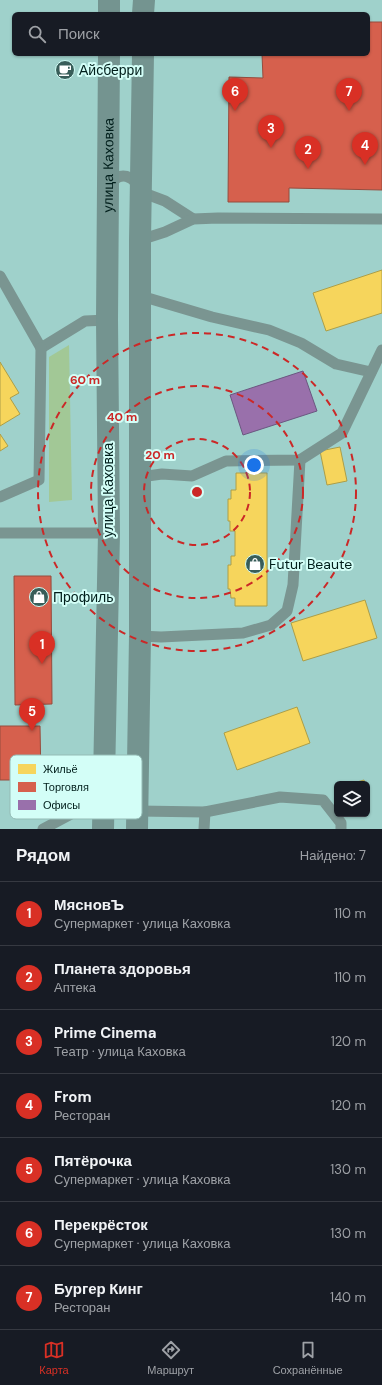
<!DOCTYPE html>
<html lang="ru">
<meta charset="utf-8">
<style>
body{margin:0;font-family:"DM Sans",sans-serif;background:#20242c;color:#f1f3f6}
.controls{position:absolute;right:12px;bottom:12px;display:grid;overflow:hidden;border-radius:6px;box-shadow:0 1px 3px #0004}
.controls button{width:36px;height:36px;display:grid;place-items:center;padding:0;border:0;border-bottom:1px solid #363941;background:#171b24;color:#f1f3f6;font:20px sans-serif}
.you{position:absolute;left:254px;top:465px;width:14px;height:14px;margin:-10px;border:3px solid #fff;border-radius:50%;background:#1a73e8;box-shadow:0 0 0 6px #1a73e833}
.badge{display:grid;place-items:center;width:26px;height:26px;border-radius:50%;background:#d93025;color:#fff;font-size:13px;font-weight:700}
.pin{position:absolute;translate:-50% -33px;filter:drop-shadow(0 1px 2px #0008)}
.pin::after{content:'';position:absolute;top:21px;width:14px;height:12px;background:inherit;clip-path:polygon(0 0,100% 0,50% 100%)}
.list{margin:0;padding:0;list-style:none}
h2{display:flex;justify-content:space-between;align-items:center;height:52px;margin:0;padding:0 16px;font-size:17px}
h2 small{font-size:13px;font-weight:400;color:#9ea1a6}
.list li{display:grid;grid-template-columns:26px 1fr auto;gap:12px;align-items:center;box-sizing:border-box;height:64px;padding:0 16px;border-top:1px solid #363941}
.list b{display:block;font-size:15px;white-space:nowrap}
.list p{margin:0;font-size:13px;white-space:nowrap;color:#9ea1a6}
.list em{font-size:13px;font-style:normal;color:#9ea1a6}
.icon{flex:none;width:22px;height:22px;fill:none;stroke:currentColor;stroke-width:2;stroke-linecap:round;stroke-linejoin:round}
.map{position:relative;flex:none;width:382px;height:829px;overflow:hidden}
.search{position:absolute;background:#171b24;box-shadow:0 1px 3px #0004;left:12px;right:12px;top:12px;height:44px;display:flex;align-items:center;gap:10px;box-sizing:border-box;padding:0 14px;border-radius:6px;color:#9ea1a6;font-size:15px}
.sheet{height:500px;background:#171b24}
nav{display:flex;justify-content:space-around;align-items:center;box-sizing:border-box;height:56px;border-top:1px solid #363941;background:#171b24;font-size:11px;color:#9ea1a6}
nav a{display:grid;justify-items:center;gap:2px}
nav .on{color:#d93025}
.map>svg:first-child{display:block}
</style>
<div class="map">
<svg width="382" height="829" viewBox="0 0 382 829">
<rect width="100%" height="100%" fill="#9fd1cb"/>
<!-- green -->
<polygon fill="#a2c896" points="69,345 72,500 49,502 49,357"/>
<!-- homes -->
<g fill="#f6d55c" stroke="#ac9e48">
<polygon points="382,270 382,313 326,331 313,293"/>
<polygon points="0,362 19,393 10,398 20,414 0,426"/>
<polygon points="0,434 8,446 0,451"/>
<polygon points="340,447 347,481 327,485 320,451"/>
<polygon points="236,473 267,473 267,606 235,606 235,598 231,598 230,589 228,589 228,565 231,565 231,556 235,556 235,531 230,531 230,521 228,521 228,499 231,499 231,490 236,490"/>
<polygon points="365,600 377,638 303,661 291,623"/>
<polygon points="297,707 310,743 237,770 224,733"/>
<polygon points="364,780 365,784 350,784"/>
</g>
<!-- shops -->
<g fill="#d6604d" stroke="#964c3e">
<polygon points="368,22 382,22 382,190 289,188 289,202 228,202 229,77 263,78 262,54 368,54"/>
<polygon points="14,576 51,576 52,704 15,705"/>
<polygon points="0,726 40,726 41,780 36,780 36,790 14,791 14,780 0,780"/>
</g>
<!-- offices -->
<polygon fill="#9970ab" stroke="#6b5780" points="303,371 317,411 243,435 230,395"/>
<g fill="none" stroke-linecap="round" stroke-linejoin="round">
<!-- service -->
<g stroke="#7a9591" stroke-width="11">
<path d="M109 187C119 168 135 176 141 192L165 201 193 219"/>
<polyline points="140,240 165,232 193,219 218,218 382,219"/>
<polyline points="0,276 41,348 85,321 107,320"/>
<polyline points="141,296 212,317 269,330 301,343 336,364 371,372"/>
<polyline points="140,477 162,474 192,476 226,461 300,460 342,433 382,350"/>
<polyline points="0,497 39,480 41,348"/>
<polyline points="0,533 109,533"/>
<polyline points="140,636 161,637 243,633 271,625 287,611 293,585 300,460"/>
<polyline points="138,811 205,812 280,797 323,800 341,823 341,829"/>
<polyline points="43,829 103,797"/>
<polyline points="204,829 205,812"/>
</g>
<!-- secondary -->
<g stroke="#749490" stroke-width="22">
<polyline points="109,14 109,0"/>
<polyline points="143,14 144,0"/>
<path id="s1" d="M103 829 109 533 107 320 109 54"/>
<polyline points="137,829 140,636 140,240 143,54"/>
</g>
</g>
<!-- distance rings -->
<g fill="none" stroke="#cb2827" stroke-width="2" stroke-dasharray="7 5">
<circle cx="197" cy="492" r="53"/>
<circle cx="197" cy="492" r="106"/>
<circle cx="197" cy="492" r="159"/>
</g>
<!-- icons -->
<defs>
<g id="cafe-disc" transform="scale(1)"><circle r="9.5" fill="#385d59" stroke="#d3fef7"/><path d="M-5.5-4.5H6V0H3Q3 3.5 0 3.5H-2.5Q-5.5 3.5-5.5 0ZM3-3.2v2h1.7v-2ZM-6 4.5H4V6H-6Z" fill="#fff"/></g>
<g id="shop-disc" transform="scale(1)"><circle r="9.5" fill="#385d59" stroke="#d3fef7"/><path d="M-5-2.5h2.3a2.7 3.5 0 0 1 5.4 0H5L5.5 6h-11ZM-1.5-2.5h3a1.5 2.3 0 0 0-3 0Z" fill="#fff"/></g>
</defs>
<g fill-rule="evenodd">
<use href="#cafe-disc" x="65" y="70"/>
<use href="#shop-disc" x="255" y="564"/>
<use href="#shop-disc" x="39" y="597"/>
</g>
<g text-anchor="middle" stroke-width="4" stroke-linejoin="round" paint-order="stroke">
<!-- poi labels -->
<g font-size="14" fill="#011e1b" stroke="#d3fef7" text-anchor="start">
<text x="79" y="75">Айсберри</text>
<text x="269" y="569">Futur Beaute</text>
<text x="53" y="602">Профиль</text>
</g>
<!-- street labels -->
<g font-size="14" fill="#011e1b" stroke="#d3fef7">
<text dy="5" stroke="none"><textPath href="#s1" startOffset="664">улица Каховка</textPath></text>
<text transform="translate(108 490) rotate(-90)" y="5">улица Каховка</text>
</g>
</g>
<!-- legend -->
<rect x="10" y="755" width="132" height="64" rx="6" fill="#d3fef7" stroke="#94bbb5" stroke-width="1"/>
<rect x="18" y="764" width="18" height="10" fill="#f6d55c"/>
<rect x="18" y="782" width="18" height="10" fill="#d6604d"/>
<rect x="18" y="800" width="18" height="10" fill="#9970ab"/>
<g font-size="11" fill="#011e1b">
<text x="43" y="773">Жильё</text>
<text x="43" y="791">Торговля</text>
<text x="43" y="809">Офисы</text>
</g>
<circle cx="197" cy="492" r="6" fill="#cb2827" stroke="#d3fef7" stroke-width="2"/>
<g font-size="12" text-anchor="middle" font-weight="bold" fill="#cb2827" stroke="#d3fef7" stroke-width="4" stroke-linejoin="round" paint-order="stroke">
<text x="85" y="384">60 m</text>
<text x="122" y="421">40 m</text>
<text x="160" y="459">20 m</text>
</g>
</svg>
<div class="controls">
<button><svg class="icon" aria-label="layers" viewBox="0 0 24 24"><path d="M12 4l9 5-9 5-9-5zM3 14l9 5 9-5"/></svg></button>
</div>
<div class="you"></div>
<div class="pin badge" style="left:42px;top:664px">1</div>
<div class="pin badge" style="left:308px;top:169px">2</div>
<div class="pin badge" style="left:271px;top:148px">3</div>
<div class="pin badge" style="left:365px;top:165px">4</div>
<div class="pin badge" style="left:32px;top:731px">5</div>
<div class="pin badge" style="left:235px;top:111px">6</div>
<div class="pin badge" style="left:349px;top:111px">7</div>
<div class="search"><svg class="icon" aria-label="search" viewBox="0 0 24 24"><circle cx="10" cy="10" r="6"/><path d="M15 15l6 6"/></svg>Поиск</div>
</div>
<section class="sheet">
<h2>Рядом<small>Найдено: 7</small></h2>
<ul class="list">
<li><span class="badge">1</span><div><b>МясновЪ</b><p>Супермаркет · улица Каховка</p></div><em>110 m</em></li>
<li><span class="badge">2</span><div><b>Планета здоровья</b><p>Аптека</p></div><em>110 m</em></li>
<li><span class="badge">3</span><div><b>Prime Cinema</b><p>Театр · улица Каховка</p></div><em>120 m</em></li>
<li><span class="badge">4</span><div><b>From</b><p>Ресторан</p></div><em>120 m</em></li>
<li><span class="badge">5</span><div><b>Пятёрочка</b><p>Супермаркет · улица Каховка</p></div><em>130 m</em></li>
<li><span class="badge">6</span><div><b>Перекрёсток</b><p>Супермаркет · улица Каховка</p></div><em>130 m</em></li>
<li><span class="badge">7</span><div><b>Бургер Кинг</b><p>Ресторан</p></div><em>140 m</em></li>
</ul>
</section>
<nav>
<a class="on"><svg class="icon" aria-label="map" viewBox="0 0 24 24"><path d="M3 6l6-2 6 2 6-2v14l-6 2-6-2-6 2zM9 4v14M15 6v14"/></svg>Карта</a>
<a><svg class="icon" aria-label="directions" viewBox="0 0 24 24"><path d="M12 3l9 9-9 9-9-9zM9 14v-3h6M13 9l2 2-2 2"/></svg>Маршрут</a>
<a><svg class="icon" aria-label="saved" viewBox="0 0 24 24"><path d="M7 4h10v16l-5-4-5 4z"/></svg>Сохранённые</a>
</nav>
